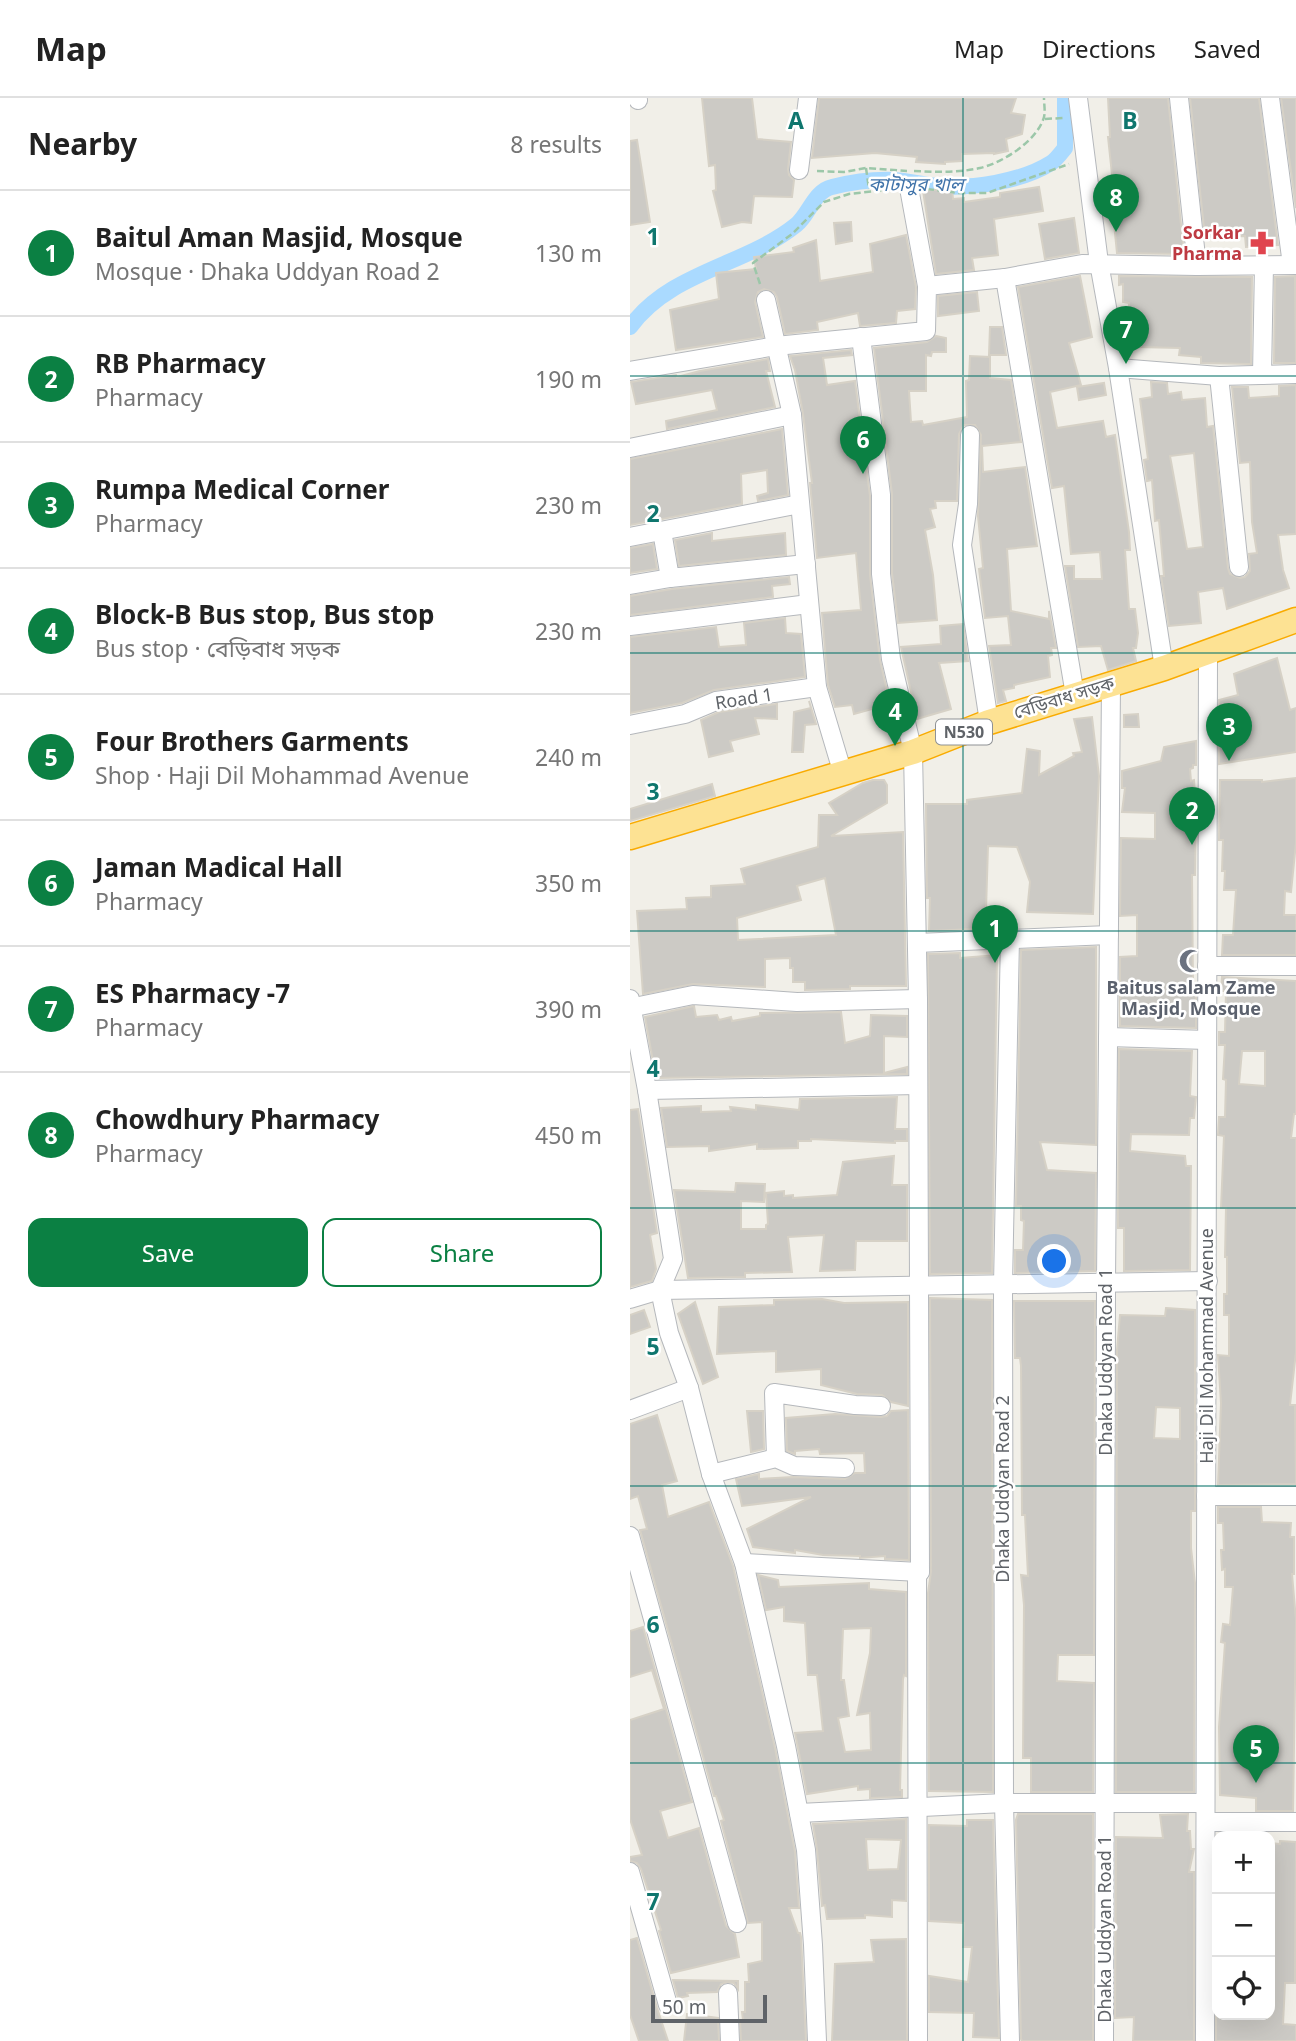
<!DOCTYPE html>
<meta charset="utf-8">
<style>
body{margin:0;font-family:"Noto Sans","Noto Sans Bengali",sans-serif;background:#f6f6f6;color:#222}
.controls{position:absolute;right:21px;bottom:21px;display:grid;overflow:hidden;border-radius:14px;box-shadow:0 7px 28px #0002}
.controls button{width:63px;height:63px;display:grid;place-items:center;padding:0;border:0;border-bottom:2px solid #e0e0e0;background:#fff;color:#222;font:35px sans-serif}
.scale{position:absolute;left:21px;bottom:18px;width:116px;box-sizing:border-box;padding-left:7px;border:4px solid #5f6368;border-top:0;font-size:19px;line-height:24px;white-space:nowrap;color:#5f6368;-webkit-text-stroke:5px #fff;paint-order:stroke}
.you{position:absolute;left:425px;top:1164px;width:24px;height:24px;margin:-18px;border:5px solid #fff;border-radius:50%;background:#1a73e8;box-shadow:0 0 0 10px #1a73e833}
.badge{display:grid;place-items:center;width:46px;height:46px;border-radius:50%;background:#0b8043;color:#fff;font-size:23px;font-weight:700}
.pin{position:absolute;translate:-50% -58px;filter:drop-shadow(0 2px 4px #0008)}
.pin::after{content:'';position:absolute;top:37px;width:24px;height:21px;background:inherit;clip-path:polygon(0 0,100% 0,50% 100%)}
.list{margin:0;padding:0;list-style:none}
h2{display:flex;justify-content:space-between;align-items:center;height:91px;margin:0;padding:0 28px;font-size:30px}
h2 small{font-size:23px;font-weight:400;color:#767676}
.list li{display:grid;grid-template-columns:46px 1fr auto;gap:21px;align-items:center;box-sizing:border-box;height:126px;padding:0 28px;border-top:2px solid #e0e0e0}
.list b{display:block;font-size:26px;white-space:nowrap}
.list p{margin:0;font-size:23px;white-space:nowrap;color:#767676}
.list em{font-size:23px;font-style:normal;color:#767676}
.actions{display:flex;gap:14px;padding:21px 28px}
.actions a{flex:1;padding:16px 0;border:2px solid #0b8043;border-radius:14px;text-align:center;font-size:24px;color:#0b8043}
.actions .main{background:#0b8043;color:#fff}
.icon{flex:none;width:38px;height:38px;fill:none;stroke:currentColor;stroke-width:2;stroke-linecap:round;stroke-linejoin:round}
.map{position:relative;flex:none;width:666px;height:1943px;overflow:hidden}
header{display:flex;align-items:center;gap:42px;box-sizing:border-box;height:98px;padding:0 35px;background:#fff;border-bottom:2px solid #e0e0e0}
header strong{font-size:33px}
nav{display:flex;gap:38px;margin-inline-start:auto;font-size:24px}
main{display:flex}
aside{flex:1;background:#fff}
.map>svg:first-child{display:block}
</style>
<header>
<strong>Map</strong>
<nav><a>Map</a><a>Directions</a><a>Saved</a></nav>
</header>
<main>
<aside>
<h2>Nearby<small>8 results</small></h2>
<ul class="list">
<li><span class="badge">1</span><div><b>Baitul Aman Masjid, Mosque</b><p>Mosque · Dhaka Uddyan Road 2</p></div><em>130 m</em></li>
<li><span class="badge">2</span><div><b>RB Pharmacy</b><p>Pharmacy</p></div><em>190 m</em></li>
<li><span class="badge">3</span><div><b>Rumpa Medical Corner</b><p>Pharmacy</p></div><em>230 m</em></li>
<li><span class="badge">4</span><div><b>Block-B Bus stop, Bus stop</b><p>Bus stop · বেড়িবাধ সড়ক</p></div><em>230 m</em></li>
<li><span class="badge">5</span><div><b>Four Brothers Garments</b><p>Shop · Haji Dil Mohammad Avenue</p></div><em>240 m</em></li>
<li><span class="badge">6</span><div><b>Jaman Madical Hall</b><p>Pharmacy</p></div><em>350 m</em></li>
<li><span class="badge">7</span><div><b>ES Pharmacy -7</b><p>Pharmacy</p></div><em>390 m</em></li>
<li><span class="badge">8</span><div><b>Chowdhury Pharmacy</b><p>Pharmacy</p></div><em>450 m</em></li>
</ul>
<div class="actions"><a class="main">Save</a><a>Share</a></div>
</aside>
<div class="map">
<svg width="666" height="1943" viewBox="0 0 666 1943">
<rect width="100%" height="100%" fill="#f1efe8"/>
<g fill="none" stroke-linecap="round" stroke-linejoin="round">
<!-- canal -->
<path stroke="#aadaff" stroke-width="16" d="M0 229C41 173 115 168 166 127 179 117 184 93 202 89 222 84 244 81 265 82 279 83 293 87 307 88 341 91 391 84 421 65 426 62 431 55 435 50V0"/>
</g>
<!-- building -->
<g fill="#cccac5" stroke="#d6d1c6" stroke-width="2" fill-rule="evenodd">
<polygon points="72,0 122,0 127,41 161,44 158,71 159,77 164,82 162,99 124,98 121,125 112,124 92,129 83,93 86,92 85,67 79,68"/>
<polygon points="189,0 386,0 381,15 395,17 392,36 376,41 378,53 364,56 364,55 332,56 332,63 315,64 315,66 286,64 287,59 245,55 182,60"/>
<polygon points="478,0 538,0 554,156 487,155 480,86 483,86 478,39 480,39"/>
<polygon points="560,0 629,0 648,147 616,149 615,138 575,139"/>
<polygon points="651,0 666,0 666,110"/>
<polygon points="7,42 20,124 0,127 0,43"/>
<polygon points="409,89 413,113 364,121 368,157 342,160 344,172 306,176 293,93 322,90 323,101 334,100 334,104 370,99 370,95"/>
<polygon points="444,120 449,155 415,161 409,126"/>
<polygon points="221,124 222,143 206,146 204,125"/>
<polygon points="276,137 286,189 285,211 267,213 266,225 230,228 228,215 187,224 188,232 155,236 147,199 144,194 134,191 128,194 125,204 133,239 46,252 40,212 89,201 86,175 126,171 124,159 164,154 163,150 186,142 190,183 243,174 240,146"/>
<polygon points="450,178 462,239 439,245 451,287 420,294 427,330 473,323 476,339 485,337 499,434 500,452 495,452 499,511 505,511 508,535 506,550 503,550 506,563 478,572 471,548 448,549 435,468 444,468 444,481 472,481 470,454 441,456 434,388 422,390 388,189"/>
<polygon points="489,178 622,179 621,266 571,265 571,259 549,257 550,250 507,249 507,245 503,245 504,230 498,227 499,205 493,204 493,186 489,187"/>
<polygon points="665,178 666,265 644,265 645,179"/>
<polygon points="347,194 349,213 308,218 308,198"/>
<polygon points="360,229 372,229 376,257 359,257"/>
<polygon points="306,238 316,240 316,254 302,254 301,258 296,257 296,293 279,293 281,324 292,323 293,327 337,319 336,283 339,282 340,258 360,259 360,280 381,282 391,344 352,348 353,374 395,369 407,448 377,451 381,513 419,521 419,513 426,550 421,550 422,557 418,558 420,579 384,587 384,590 373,592 376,603 368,605 359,548 381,547 378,518 355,520 349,471 353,470 348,418 351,337 345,327 334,327 329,336 327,403 305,403 306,410 300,411 305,429 295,432 303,477 307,522 268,525 262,475 262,396 244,250 297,244"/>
<polygon points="221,252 222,257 193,260 197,287 225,283 240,398 240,477 250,562 260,606 224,616 222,607 205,609 198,587 192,515 231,512 226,455 187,460 180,385 182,385 173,316 165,272 160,258"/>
<polygon points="138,261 140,273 136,273 145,309 37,331 36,323 87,312 82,292 6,306 1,284 46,277 47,279 70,273"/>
<path d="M521 284 537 285 538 296 551 294 552 302 575 300 577 329 583 328 598 470 600 476 610 480 615 479 620 473 619 456 627 455 622 424 620 364 610 365 602 289H618L619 300 649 298V288L666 287V436L648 437 653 472 659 490 597 511 593 490 568 494 571 525 539 528 531 478H534L529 422 525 423 522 382 517 383 514 362 518 361 510 301 522 299ZM564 355 573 449 557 451 540 358Z"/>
<polygon points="474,285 476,297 449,302 447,289"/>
<polygon points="152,331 158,397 128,403 127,398 138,395 137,372 111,376 112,406 0,427 0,361"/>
<polygon points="82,435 82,443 155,435 156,457 49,468 45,442"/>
<polygon points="23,446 27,471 0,475 0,450"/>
<polygon points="159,479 160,486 142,488 143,499 0,517 0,498 42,491"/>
<polygon points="155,520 156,535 171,536 175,579 84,592 52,605 0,615 0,539 86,529 89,549 116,547 114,525"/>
<polygon points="333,526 338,563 309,565 321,611 287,621 271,549 311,546 310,528"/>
<polygon points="647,560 660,612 666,610 666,654 589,666 589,638 591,638 589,602 608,597 604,576"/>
<polygon points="179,603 186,626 175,627 173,654 162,654 164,614 181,610"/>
<polygon points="147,606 147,621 125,620 129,636 100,643 103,653 79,659 71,622 89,614"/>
<polygon points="508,616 509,629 494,629 494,617"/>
<polygon points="462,619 469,678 463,816 397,814 400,784 387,749 358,748 356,812 366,812 367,830 299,833 300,800 297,800 296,706 337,706 337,702 392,695 397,651 410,653 409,677 444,658 443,655 452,654 444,621"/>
<polygon points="566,643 566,667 563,667 563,670 560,671 561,683 564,682 566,708 565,777 562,777 563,890 566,890 566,930 490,928 490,859 507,858 507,817 490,818 491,740 525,741 525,715 492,714 495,690 492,690 492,673 531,663 534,649"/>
<polygon points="666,680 666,745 661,794 655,793 654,817 666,817 666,857 592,857 593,837 603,837 606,792 594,792 595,773 592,773 593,742 589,742 590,682 632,682 632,684"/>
<path d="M243 682H254L257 687V705L201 738 273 734 276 888H220V891L175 892V884H163V870H160V860L135 861V889L63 886 13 896 7 813 57 811 56 800 81 799V788L115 786 111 771 188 749 189 717H207L199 705 233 685ZM195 780 206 837 108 842 107 820 171 802 167 788Z"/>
<polygon points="82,686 85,698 0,723 0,711"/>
<polygon points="466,849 466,1047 410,1044 417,1072 466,1075 465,1173 385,1175 385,1152 393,1152 394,1123 391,1122 391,1108 386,1108 391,852"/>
<polygon points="330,855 330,860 367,857 362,1175 300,1176 298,856"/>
<path d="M592 879 666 883V1016H664L661 1040H666V1254L660 1307H665L666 1386 588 1387 591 1305 588 1257 599 1258V1217H594V1196H597V1159H595L596 1110H591L594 1038 588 1037 589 1019H595L596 982 593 981 595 947H589V934H595L596 893H591ZM612 953H635V988L609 986Z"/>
<polygon points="64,908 66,919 87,917 89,922 101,919 102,923 130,918 130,915 211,914 215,945 240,938 241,917 277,918 277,939 254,938 254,975 277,969 277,976 26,980 15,919"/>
<polygon points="489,951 562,953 560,998 566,999 564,1020 560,1020 559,1037 501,1036 500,1053 555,1058 556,1068 561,1068 560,1172 494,1173 494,1130 488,1130"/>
<polygon points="267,999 265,1031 277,1031 277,1043 265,1043 265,1045 181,1041 181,1043 168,1043 168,1050 127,1051 127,1046 79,1053 79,1048 37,1049 31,1010 71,1008 71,1014 101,1013 100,1009 126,1012 126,1007 169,1012 170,1001"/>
<polygon points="8,1011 27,1135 20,1137 26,1171 22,1183 0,1189 0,1012"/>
<polygon points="264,1058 262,1087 277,1087 277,1143 226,1143 225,1172 190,1173 194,1137 158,1139 162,1174 115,1175 115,1179 58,1180 44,1092 105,1094 106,1085 135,1086 134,1104 111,1103 111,1131 136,1131 136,1127 138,1126 136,1095 154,1093 154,1098 163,1097 163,1100 207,1097 213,1064"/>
<polygon points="300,1200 362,1202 363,1694 299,1693 298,1495 301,1474"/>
<polygon points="192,1201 214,1205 278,1204 278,1308 261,1304 252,1297 227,1296 191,1287 191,1271 146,1274 146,1253 87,1256 89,1209 144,1207 144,1202"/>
<polygon points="384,1203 465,1203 464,1557 428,1557 427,1583 464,1585 463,1694 401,1694 401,1660 393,1660 394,1507 391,1477 398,1478 395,1417 392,1417 391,1268 390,1260 385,1260"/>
<polygon points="65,1204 88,1279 73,1286 48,1216"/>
<path d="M536 1210 565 1212V1413H561V1450L565 1485 564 1694H486L487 1252 490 1217 535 1218ZM526 1309 550 1310V1341L524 1340Z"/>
<polygon points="14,1212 20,1229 0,1236 0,1217"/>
<polygon points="278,1312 279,1462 255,1461 255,1458 230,1460 230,1458 193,1457 165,1452 165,1455 123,1449 117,1431 181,1399 112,1408 106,1381 129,1376 129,1381 163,1379 215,1381 225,1375 235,1375 234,1355 190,1356 189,1351 165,1353 165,1356 157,1353 156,1320 205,1316 251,1319 257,1318 261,1313"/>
<polygon points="117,1313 133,1313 134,1351 121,1354"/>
<polygon points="27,1317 47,1383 32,1387 38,1419 79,1404 103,1468 145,1650 165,1754 169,1810 159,1810 168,1835 170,1835 171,1839 176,1943 111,1943 110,1922 113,1922 112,1914 115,1914 115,1884 119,1884 118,1866 132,1863 132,1824 118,1825 91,1723 94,1722 86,1698 84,1698 10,1432 17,1431 8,1398 0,1401 0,1326"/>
<polygon points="588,1409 631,1409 632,1424 661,1425 660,1439 664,1439 664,1476 662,1476 666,1522 663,1713 626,1713 626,1700 590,1697 589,1629 595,1545 591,1544 593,1526 600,1527 603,1489 595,1489 595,1471 592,1472 591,1452 594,1452 593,1425 588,1425"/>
<path d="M128 1477 148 1482 149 1489 239 1485V1491L276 1494V1578L274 1577 273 1581 270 1692H272V1699L240 1700V1691L228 1692V1688L177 1696 165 1635 193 1633 187 1577H178L175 1525 154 1523V1509L136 1512ZM241 1530 240 1555 227 1617 240 1615 241 1652 215 1654 208 1620 219 1618 214 1582H211L213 1531Z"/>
<polygon points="13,1529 62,1704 30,1713 38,1740 69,1730 96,1828 105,1836 109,1859 41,1875 29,1833 31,1832 11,1771 7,1765 0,1763 0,1759 12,1757 0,1721 0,1622 34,1611 22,1572 0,1579 0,1533"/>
<polygon points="388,1716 463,1716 463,1943 392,1943 391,1941 386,1722"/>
<polygon points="558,1716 557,1733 560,1733 561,1751 564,1751 559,1774 564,1774 564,1943 503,1943 504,1919 485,1920 486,1739 533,1740 530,1717"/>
<path d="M276 1721V1803L262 1802V1819L235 1817V1820L197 1821 195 1807 192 1808 187 1751 183 1726ZM236 1741 271 1742 268 1771 238 1772Z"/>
<polygon points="337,1722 363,1722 369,1940 343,1939 344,1915 299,1914 299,1878 338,1884 342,1849 333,1849 334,1825 299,1823 299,1727 337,1728"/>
<polygon points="650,1743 666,1744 665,1885 655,1885 653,1926 666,1927 666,1943 586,1943 586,1917 640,1919 640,1745 650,1746"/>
<polygon points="7,1840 27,1910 38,1943 9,1943 0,1917 0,1842"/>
<polygon points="276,1841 277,1943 202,1943 205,1866 244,1864 241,1842"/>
<polygon points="43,1882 108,1883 108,1891 104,1885 97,1884 91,1886 87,1894 57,1895 58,1898 48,1900"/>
<polygon points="57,1916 88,1920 89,1943 54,1943"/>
</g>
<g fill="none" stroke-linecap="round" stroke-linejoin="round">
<!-- minor casing -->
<g stroke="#b5b8bc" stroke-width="20">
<g id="minor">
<polyline points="7,0 8,2"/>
<polyline points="448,0 469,165 488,270 534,570"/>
<polyline points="549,0 567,168"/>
<polyline points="640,0 662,167"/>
<polyline points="169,72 178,0"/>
<polyline points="279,90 297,188"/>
<polyline points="375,180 445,597"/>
<polyline points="136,202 162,317 187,589 213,676"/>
<polyline points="231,239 251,397 251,476 261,561 283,654 288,901 290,1474 287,1474 288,1943"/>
<polyline points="488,270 589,278 666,276"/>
<polyline points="0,273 146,248 296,233 297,188 375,180 452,166 567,168 666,167"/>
<polyline points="632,277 634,167"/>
<polyline points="589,278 609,469"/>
<polyline points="340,337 338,406 332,447 359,624"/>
<polyline points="0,350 162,317"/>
<polyline points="32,433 40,480 176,466"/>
<polyline points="0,439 170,406"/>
<polyline points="0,487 40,480"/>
<polyline points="0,528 179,506"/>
<polyline points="0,627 55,616 86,603 187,589"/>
<polyline points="287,845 479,837"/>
<polyline points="577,868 666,868"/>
<polyline points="0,901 17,992 43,1161 30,1192 39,1235 59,1290 81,1376 114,1465 156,1648 176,1752 183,1847 187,1943"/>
<polyline points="0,910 63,897 167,904 288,901"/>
<polyline points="478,939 577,942"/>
<polyline points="17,992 288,987"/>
<polyline points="0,1201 30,1192 578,1183"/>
<polyline points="0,1312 59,1290"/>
<polyline points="146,1360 144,1295 225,1307 251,1308"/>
<polyline points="81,1376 146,1360 164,1368 215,1370"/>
<polyline points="576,1398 666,1398"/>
<polyline points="0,1438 107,1825"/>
<polyline points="114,1465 290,1474"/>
<polyline points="169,1715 374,1705 575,1705"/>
<polyline points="576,1724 666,1724"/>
<polyline points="0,1774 38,1907"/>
<polyline points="98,1895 100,1943"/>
<polyline points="380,1943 374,1705 373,1187 380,840"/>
<polyline points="474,1943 476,1185 481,586"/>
<polyline points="575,1943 578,554"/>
</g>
</g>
<!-- highway casing -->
<g stroke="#f9ab00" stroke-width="27">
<polyline id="highway" points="0,739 283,654 359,624 534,570 666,522"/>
</g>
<!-- path -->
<g stroke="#9cc7a9" stroke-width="2.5" stroke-dasharray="7 3.5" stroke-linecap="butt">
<polyline points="415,21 433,20"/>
<polyline points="236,70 239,91"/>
<polyline points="187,73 214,74 236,70 277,73"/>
<path d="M284 73C306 74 328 75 350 70 372 65 405 44 413 22 416 16 414 7 414 0"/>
<polyline points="297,91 329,95 357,95 439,66"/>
<polyline points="130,186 123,165 162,136 194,104 219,96 262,91"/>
</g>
<!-- minor -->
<use href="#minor" stroke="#fff" stroke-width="18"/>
<!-- highway -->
<use href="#highway" stroke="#fde293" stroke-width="24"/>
</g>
<!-- grid -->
<path fill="none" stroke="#0f766e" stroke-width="2" stroke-opacity="0.55" d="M333 0V1943M0 278H666M0 555H666M0 833H666M0 1110H666M0 1388H666M0 1665H666"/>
<!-- icons -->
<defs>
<g id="pharmacy-bare" transform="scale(1.89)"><path d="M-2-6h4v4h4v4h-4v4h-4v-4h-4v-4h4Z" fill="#e0444e" stroke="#fff" stroke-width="2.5" paint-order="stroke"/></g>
<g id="mosque-bare" transform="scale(1.89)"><path d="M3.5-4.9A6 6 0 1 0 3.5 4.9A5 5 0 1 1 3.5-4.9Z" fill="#6b7280" stroke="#fff" stroke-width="2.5" paint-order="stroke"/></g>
</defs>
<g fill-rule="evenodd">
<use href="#pharmacy-bare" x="632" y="145"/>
<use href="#mosque-bare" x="561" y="863"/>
</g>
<g text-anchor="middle" stroke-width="5" stroke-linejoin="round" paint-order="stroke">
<!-- shield labels -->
<rect fill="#fff" stroke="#8f9295" stroke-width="2" x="306" y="621.5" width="56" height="25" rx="5"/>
<g font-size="16" font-weight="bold" fill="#5f6368">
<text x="334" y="640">N530</text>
</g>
<!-- health labels -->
<g font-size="18" font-weight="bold" fill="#be3a42" stroke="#fff" text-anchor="end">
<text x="612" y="141">Sorkar<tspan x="612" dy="21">Pharma</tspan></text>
</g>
<!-- street labels -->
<g font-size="18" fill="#5f6368" stroke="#fff">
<text transform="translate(434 600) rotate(-17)" y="6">বেড়িবাধ সড়ক</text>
<text transform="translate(114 601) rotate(-9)" y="6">Road 1</text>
<text transform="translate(577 1248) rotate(-90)" y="6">Haji Dil Mohammad Avenue</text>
<text transform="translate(476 1264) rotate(-90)" y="6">Dhaka Uddyan Road 1</text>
<text transform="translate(373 1391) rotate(-90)" y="6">Dhaka Uddyan Road 2</text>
<text transform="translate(475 1831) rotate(-90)" y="6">Dhaka Uddyan Road 1</text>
</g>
<!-- worship labels -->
<g font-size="18" font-weight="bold" fill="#5b616d" stroke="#fff">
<text x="561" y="896">Baitus salam Zame<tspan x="561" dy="21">Masjid, Mosque</tspan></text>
</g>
<!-- water labels -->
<g font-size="19" font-style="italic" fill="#4174aa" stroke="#fff">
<text x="286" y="93">কাটাসুর খাল</text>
</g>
</g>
<g font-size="23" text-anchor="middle" font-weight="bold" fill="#0f766e" stroke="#fff" stroke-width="5" stroke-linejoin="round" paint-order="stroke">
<text x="166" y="31">A</text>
<text x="500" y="31">B</text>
<text x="23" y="147">1</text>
<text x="23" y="424">2</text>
<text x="23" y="702">3</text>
<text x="23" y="979">4</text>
<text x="23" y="1257">5</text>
<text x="23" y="1535">6</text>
<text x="23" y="1812">7</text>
</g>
</svg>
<div class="controls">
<button>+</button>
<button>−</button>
<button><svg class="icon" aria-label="locate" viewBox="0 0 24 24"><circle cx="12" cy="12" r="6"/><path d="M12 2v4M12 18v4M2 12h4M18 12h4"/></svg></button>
</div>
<div class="scale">50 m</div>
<div class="you"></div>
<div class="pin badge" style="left:365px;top:865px">1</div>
<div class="pin badge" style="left:562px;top:747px">2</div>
<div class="pin badge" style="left:599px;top:663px">3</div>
<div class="pin badge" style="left:265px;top:648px">4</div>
<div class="pin badge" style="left:626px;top:1685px">5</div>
<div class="pin badge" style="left:233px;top:376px">6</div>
<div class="pin badge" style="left:496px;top:266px">7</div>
<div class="pin badge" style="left:486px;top:134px">8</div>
</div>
</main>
